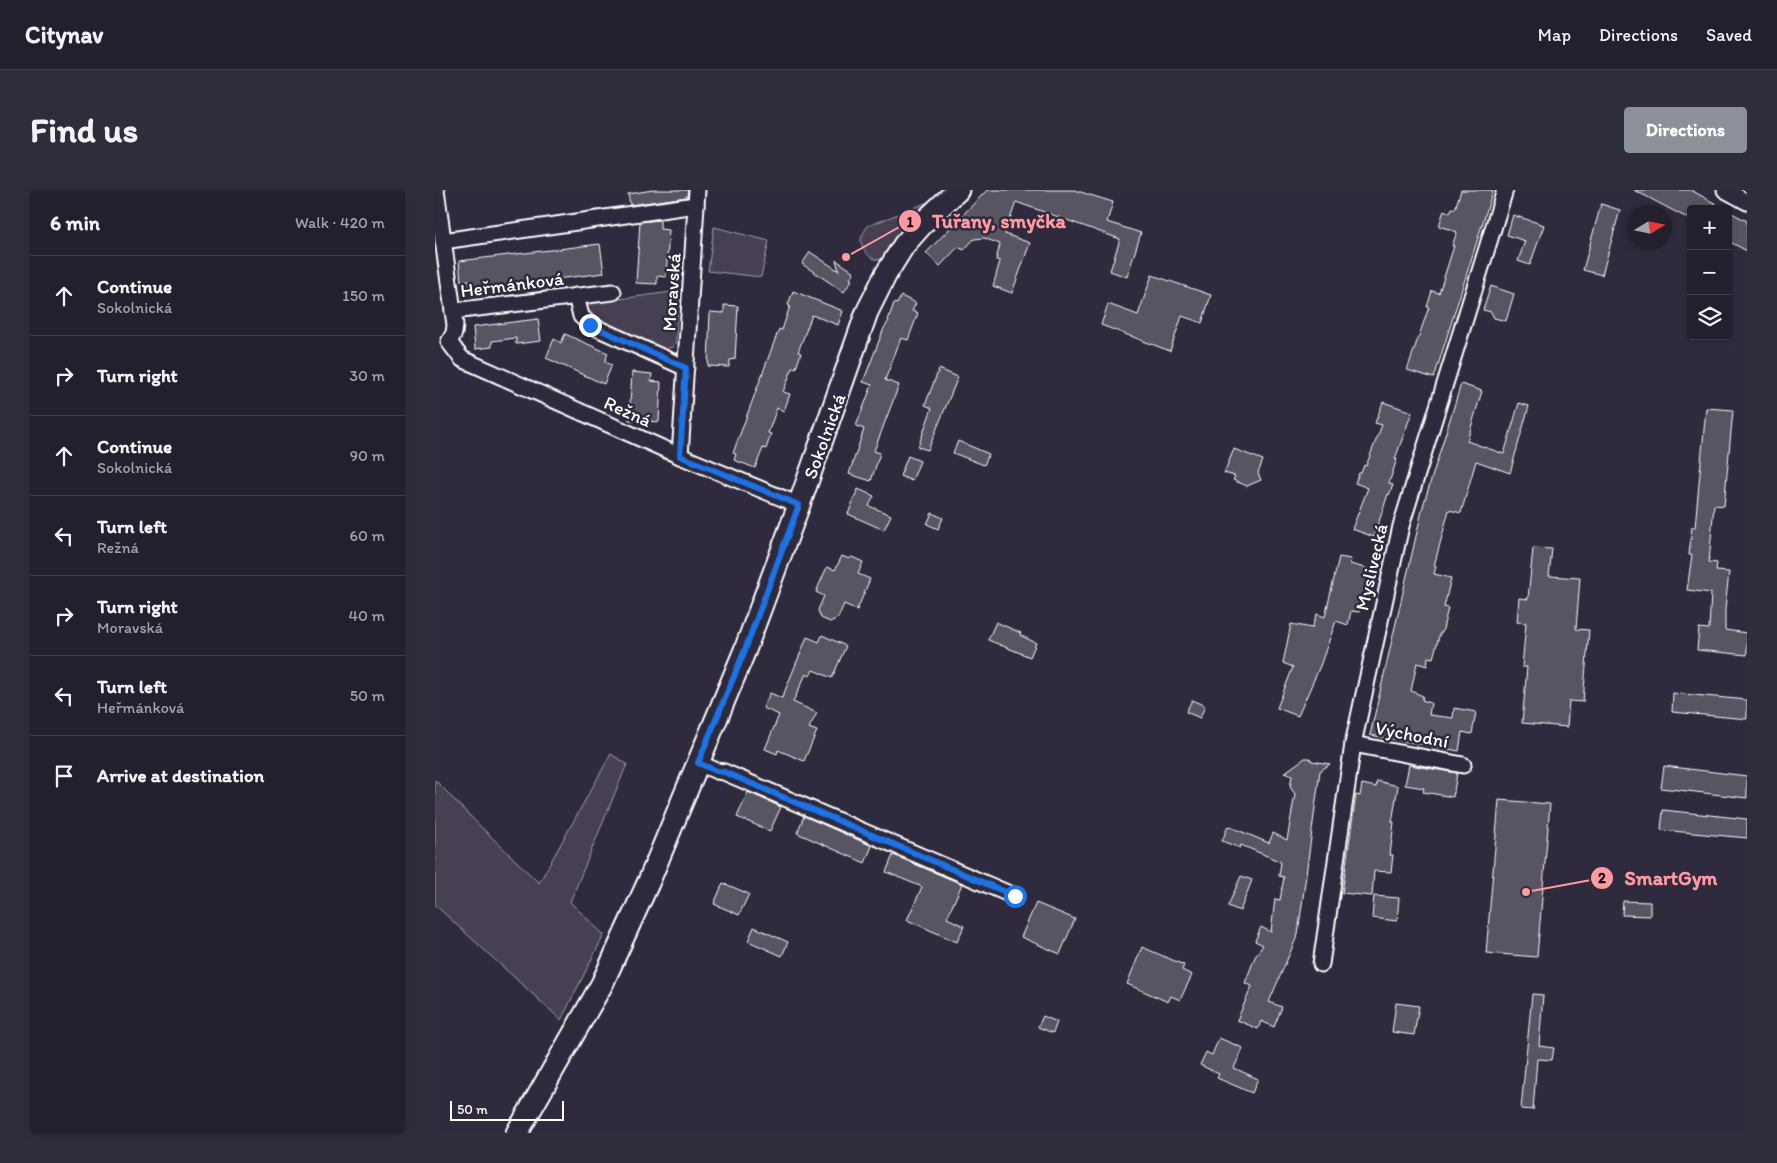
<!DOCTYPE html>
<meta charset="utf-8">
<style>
body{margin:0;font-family:Itim,sans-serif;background:#2f2d3a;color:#f1f3f6}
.controls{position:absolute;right:15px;top:15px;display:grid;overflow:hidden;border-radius:5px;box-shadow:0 2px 8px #0003}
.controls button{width:45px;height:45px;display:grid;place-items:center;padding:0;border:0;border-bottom:1px solid #403e4a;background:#23202e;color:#f1f3f6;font:25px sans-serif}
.compass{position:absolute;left:1192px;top:15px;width:45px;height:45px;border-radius:50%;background:#23202e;box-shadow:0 2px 8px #0003;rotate:80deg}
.scale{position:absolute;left:15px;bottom:12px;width:114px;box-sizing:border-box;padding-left:5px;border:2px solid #fff;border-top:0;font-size:14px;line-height:18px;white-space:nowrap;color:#fff;-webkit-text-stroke:4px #2f2a3d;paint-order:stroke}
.stop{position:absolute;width:15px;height:15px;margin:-11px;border:4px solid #1a73e8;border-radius:50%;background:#fff}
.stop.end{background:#1a73e8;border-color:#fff;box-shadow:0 1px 5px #0008}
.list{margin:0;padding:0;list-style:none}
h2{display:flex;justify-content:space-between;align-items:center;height:65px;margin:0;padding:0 20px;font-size:21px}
h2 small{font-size:16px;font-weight:400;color:#a3a3aa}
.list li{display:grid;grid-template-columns:32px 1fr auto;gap:15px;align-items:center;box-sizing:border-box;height:80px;padding:0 20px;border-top:1px solid #403e4a}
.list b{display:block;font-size:19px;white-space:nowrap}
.list p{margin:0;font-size:16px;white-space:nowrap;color:#a3a3aa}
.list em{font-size:16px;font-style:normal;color:#a3a3aa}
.icon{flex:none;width:28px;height:28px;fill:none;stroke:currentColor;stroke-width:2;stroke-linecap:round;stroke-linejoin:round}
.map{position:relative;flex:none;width:1312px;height:943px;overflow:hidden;border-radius:5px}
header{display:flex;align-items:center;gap:30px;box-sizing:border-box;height:70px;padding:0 25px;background:#23202e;border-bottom:1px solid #403e4a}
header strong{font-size:24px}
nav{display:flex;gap:28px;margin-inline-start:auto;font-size:18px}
.intro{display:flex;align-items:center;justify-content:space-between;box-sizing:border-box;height:120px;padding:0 30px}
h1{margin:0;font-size:35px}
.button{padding:12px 22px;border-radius:5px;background:#8c9099;color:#fff;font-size:18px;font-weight:700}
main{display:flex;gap:30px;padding:0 30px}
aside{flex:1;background:#23202e;border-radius:5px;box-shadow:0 2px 8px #0003}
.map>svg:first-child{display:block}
</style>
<header>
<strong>Citynav</strong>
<nav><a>Map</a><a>Directions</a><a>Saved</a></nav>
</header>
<div class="intro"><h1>Find us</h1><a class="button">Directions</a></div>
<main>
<aside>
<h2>6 min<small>Walk · 420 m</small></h2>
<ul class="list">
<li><svg class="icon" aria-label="ahead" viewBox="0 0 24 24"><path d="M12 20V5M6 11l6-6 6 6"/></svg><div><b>Continue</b><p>Sokolnická</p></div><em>150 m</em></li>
<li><svg class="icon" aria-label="right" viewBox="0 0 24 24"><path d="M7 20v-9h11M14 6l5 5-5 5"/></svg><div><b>Turn right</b></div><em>30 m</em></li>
<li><svg class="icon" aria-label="ahead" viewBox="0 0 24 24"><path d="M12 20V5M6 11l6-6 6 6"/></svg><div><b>Continue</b><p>Sokolnická</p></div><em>90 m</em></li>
<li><svg class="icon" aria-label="left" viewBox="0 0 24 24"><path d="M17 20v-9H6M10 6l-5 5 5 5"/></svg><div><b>Turn left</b><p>Režná</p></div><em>60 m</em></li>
<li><svg class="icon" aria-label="right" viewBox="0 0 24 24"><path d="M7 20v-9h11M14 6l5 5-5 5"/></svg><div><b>Turn right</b><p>Moravská</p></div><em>40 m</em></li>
<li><svg class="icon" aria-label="left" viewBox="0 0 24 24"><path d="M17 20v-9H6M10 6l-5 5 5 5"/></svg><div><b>Turn left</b><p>Heřmánková</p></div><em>50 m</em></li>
<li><svg class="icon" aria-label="arrive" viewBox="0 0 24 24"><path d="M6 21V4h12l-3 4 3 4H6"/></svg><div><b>Arrive at destination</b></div></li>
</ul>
</aside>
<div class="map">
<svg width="1312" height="943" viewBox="0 0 1312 943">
<rect width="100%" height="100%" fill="#2f2a3d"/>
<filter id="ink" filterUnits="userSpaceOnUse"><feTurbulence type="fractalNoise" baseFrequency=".02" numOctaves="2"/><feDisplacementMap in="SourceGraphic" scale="10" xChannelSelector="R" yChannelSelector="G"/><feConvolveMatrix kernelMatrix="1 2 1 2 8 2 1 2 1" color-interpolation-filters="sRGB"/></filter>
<g filter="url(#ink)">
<!-- green -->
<g fill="#464152" stroke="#a2a0a8">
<path d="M493 12 494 13C482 25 469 37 460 51 456 56 452 67 446 69 436 73 426 58 426 50 427 44 430 40 433 36Z"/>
<polygon points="279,37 334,51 326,87 273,81"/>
<polygon points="236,102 243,106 241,151 238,157 233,158 231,162 154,127 152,118 155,113"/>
<polygon points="176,564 192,574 135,712 169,745 126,830 0,715 0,590 45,636 104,693"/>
</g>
<!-- building -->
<g fill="#595564" stroke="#fff">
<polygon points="218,0 253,0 252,7 195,15 193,4"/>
<polygon points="552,0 639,0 678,12 672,32 706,43 692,87 675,81 685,49 581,12 570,44 595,53 577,103 558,96 565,71 561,70 565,54 549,48 539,49 529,60 523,57 505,76 491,63"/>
<polygon points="1026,0 1058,0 999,188 972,180 994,117 992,117 997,101 1004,103 1019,56 1017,56 1022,42 1004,36 1009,20 1015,23 1017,18 1020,19"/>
<polygon points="1199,0 1256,0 1290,19 1256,19 1256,30"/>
<polygon points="1166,14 1185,20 1167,85 1148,80"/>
<polygon points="1293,21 1312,31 1312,61 1293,51"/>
<polygon points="1078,25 1109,35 1095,75 1083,71 1090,51 1072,45"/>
<polygon points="225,30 225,39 234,40 231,87 222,86 222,94 201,93 205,32"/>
<polygon points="165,54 169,83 35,100 34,90 26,91 24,71"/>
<polygon points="375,62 404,81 401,70 419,82 415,89 417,90 409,102 367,74"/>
<polygon points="717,85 776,105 767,133 747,126 735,161 666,135 673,114 703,125"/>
<polygon points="1056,96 1079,104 1071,131 1059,128 1056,122 1048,120"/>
<polygon points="358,101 408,121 403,135 377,125 363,162 366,163 361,178 358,177 348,202 355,204 349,221 342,218 333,243 336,244 331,259 328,258 320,278 299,270 301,264 298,263 344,139 347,140 355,116 353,115"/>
<polygon points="466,106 481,113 477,121 483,123 473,150 466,148 450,190 464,195 439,261 445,263 436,291 414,284 429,239 421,236 437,195 428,192 449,138 454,131 453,130 459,113 462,114"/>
<polygon points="289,115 303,116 300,169 295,170 294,177 273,176 275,122 289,123"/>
<polygon points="103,129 106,151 81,154 81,148 57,151 57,157 40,159 38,137"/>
<polygon points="130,144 173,163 170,172 177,175 169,194 111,168 119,149 126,153"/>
<polygon points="504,179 523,187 493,260 483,257 497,218 490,215"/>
<polygon points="197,182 217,184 216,191 226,192 224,232 194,230"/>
<polygon points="1026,194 1047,201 1032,251 1069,264 1084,213 1094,216 1075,283 1041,271 1026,323 1014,320 999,376 1001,376 999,384 1016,388 1009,417 1013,418 1007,443 1005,443 998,468 993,467 992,476 982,473 976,501 988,506 987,510 996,513 994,525 1018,528 1019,518 1041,522 1037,544 1027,542 1024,561 935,545 988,316"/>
<polygon points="948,212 977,222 960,269 962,269 954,293 958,295 954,305 953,304 939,347 917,339 933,298 920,293 924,283 926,283 929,275 931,276 947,235 940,233"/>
<polygon points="1271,218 1298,220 1289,316 1279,315 1274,372 1282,373 1281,381 1294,382 1290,419 1290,440 1312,443 1312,465 1262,460 1264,438 1274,439 1276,403 1252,400 1257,365 1254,365 1257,337 1260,337"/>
<polygon points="523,251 554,264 549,275 518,263"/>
<polygon points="799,259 828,270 823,283 826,290 812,296 798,290 800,286 789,283"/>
<polygon points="473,266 485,271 477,291 465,286"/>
<polygon points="423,299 439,306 434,316 456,325 449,340 413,324"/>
<polygon points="497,323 508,328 503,339 492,334"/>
<polygon points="1098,358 1117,359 1114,386 1145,388 1141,439 1154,440 1148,512 1134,511 1132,537 1087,533 1092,477 1087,477 1091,433 1082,432 1084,408 1093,409"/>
<polygon points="407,366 414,369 417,367 428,372 423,384 435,389 422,420 409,414 403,428 395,432 386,428 383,420 389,406 381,402 392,377 400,380"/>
<polygon points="904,367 916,369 915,374 934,379 924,422 916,421 913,435 901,431 885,476 863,526 842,518 858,477 848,473 856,434 877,438 882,424 890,427"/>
<polygon points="561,432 586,443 585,445 601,453 595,467 553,450"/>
<polygon points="387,445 411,456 397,488 378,480 375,486 371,484 358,512 382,523 374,538 382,541 369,571 343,560 342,564 330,559 344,525 328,518 335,503 347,508 372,447 384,452"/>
<polygon points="1238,503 1312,510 1312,529 1237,522"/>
<polygon points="757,510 770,516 765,528 751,522"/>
<polygon points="870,568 875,568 877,571 895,574 885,581 863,744 834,812 847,817 839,837 826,831 823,839 802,830 817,796 810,793 820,767 828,755 820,751 826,737 836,742 840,709 845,710 849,687 844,686 846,672 806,655 805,658 787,651 793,636 834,653 838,643 852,650 860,604 855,597 857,586 849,583"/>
<polygon points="974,575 1022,583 1018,607 988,602 989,598 970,595"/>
<polygon points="1229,576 1312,586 1312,608 1226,598"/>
<polygon points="942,591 963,596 957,632 959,632 955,665 958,665 956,682 939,681 937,706 907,703 921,605 925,606 927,594 941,597"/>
<polygon points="313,602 346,617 335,641 302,627"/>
<polygon points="1064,610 1115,614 1102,767 1051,763"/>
<polygon points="1228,620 1312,629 1312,648 1226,640"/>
<polygon points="369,626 437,656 430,673 362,643"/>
<polygon points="458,665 527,694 512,728 529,736 522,752 472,730 487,697 451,682"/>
<polygon points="806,686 817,690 805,721 793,716"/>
<polygon points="288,693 314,704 304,725 279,714"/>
<polygon points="939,706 964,708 962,731 937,728"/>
<polygon points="1188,711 1215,712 1215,726 1187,725"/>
<polygon points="601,713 640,729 625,764 586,747"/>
<polygon points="319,737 353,752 347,766 313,751"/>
<polygon points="707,757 749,775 747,780 757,785 745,810 736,806 733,812 692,794"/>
<polygon points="1097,804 1108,805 1104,856 1119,858 1117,870 1102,869 1098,920 1086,919"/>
<polygon points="961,813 984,816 979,845 957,842"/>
<polygon points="608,826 622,832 618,843 603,837"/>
<polygon points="784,848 808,858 799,878 823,889 817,903 782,888 784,884 765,875 771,862 777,865"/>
</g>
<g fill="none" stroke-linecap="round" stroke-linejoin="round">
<!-- minor casing -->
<g stroke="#fff" stroke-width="19">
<g id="minor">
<polyline points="1,0 20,135 19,143 14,152 27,169 245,266 364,315"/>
<polyline points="1290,0 1312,12"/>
<polyline points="8,51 261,15"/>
<polyline points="141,106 146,126 155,135 251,178"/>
<polyline points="18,121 178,102"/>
<polyline points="245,266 262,0"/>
<polyline points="918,554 1028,575"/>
<polyline points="263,573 282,581 289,582 579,706"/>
<polyline points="886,774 918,554 966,336 1070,0"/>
</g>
</g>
<!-- secondary casing -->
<g stroke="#fff" stroke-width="25">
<polyline id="secondary" points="82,943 167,794 214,691 310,460 364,315 432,122 451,84 469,55 492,29 523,0"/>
</g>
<!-- minor -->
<use href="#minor" stroke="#2f2a3d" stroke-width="15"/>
<!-- secondary -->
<use href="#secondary" stroke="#2f2a3d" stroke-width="21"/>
</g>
</g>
<g fill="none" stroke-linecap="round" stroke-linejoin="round" filter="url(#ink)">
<!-- route -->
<polyline stroke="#1a73e8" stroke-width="6" points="155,135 251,178 245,266 364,315 310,460 263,573 282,581 289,582 580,706"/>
</g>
<g text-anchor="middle" stroke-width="5" stroke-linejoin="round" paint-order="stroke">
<!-- street labels -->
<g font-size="19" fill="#fff" stroke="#2f2a3d">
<text transform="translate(77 94) rotate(-7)" y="7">Heřmánková</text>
<text transform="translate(236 102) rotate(-86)" y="7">Moravská</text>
<text transform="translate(193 221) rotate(24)" y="7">Režná</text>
<text transform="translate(389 246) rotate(-70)" y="7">Sokolnická</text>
<text transform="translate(936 377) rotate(-77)" y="7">Myslivecká</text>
<text transform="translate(977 544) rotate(11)" y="7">Východní</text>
</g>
</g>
<!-- callouts -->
<path fill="none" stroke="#ff9aa2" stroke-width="2" d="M411 67L475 31M1091 702L1167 688"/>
<g fill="#ff9aa2" stroke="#2f2a3d" stroke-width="2">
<circle cx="411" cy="67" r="5"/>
<circle cx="1091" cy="702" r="5"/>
<circle cx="475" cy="31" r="12"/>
<circle cx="1167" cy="688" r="12"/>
</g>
<g font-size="15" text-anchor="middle" font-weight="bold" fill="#111">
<text x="475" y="37">1</text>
<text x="1167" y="693">2</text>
</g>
<g font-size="20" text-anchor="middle" font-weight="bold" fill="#ff9aa2" stroke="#2f2a3d" stroke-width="5" stroke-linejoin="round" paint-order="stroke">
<text x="564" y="38">Tuřany, smyčka</text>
<text x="1236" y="695">SmartGym</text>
</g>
</svg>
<div class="controls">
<button>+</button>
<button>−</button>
<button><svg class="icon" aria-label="layers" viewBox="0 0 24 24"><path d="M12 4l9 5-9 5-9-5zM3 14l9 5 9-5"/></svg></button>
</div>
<svg class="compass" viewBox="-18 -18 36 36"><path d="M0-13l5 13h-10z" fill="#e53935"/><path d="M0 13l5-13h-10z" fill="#a3a3aa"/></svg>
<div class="scale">50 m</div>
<div class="stop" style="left:580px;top:706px"></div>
<div class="stop end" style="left:155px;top:135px"></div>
</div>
</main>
